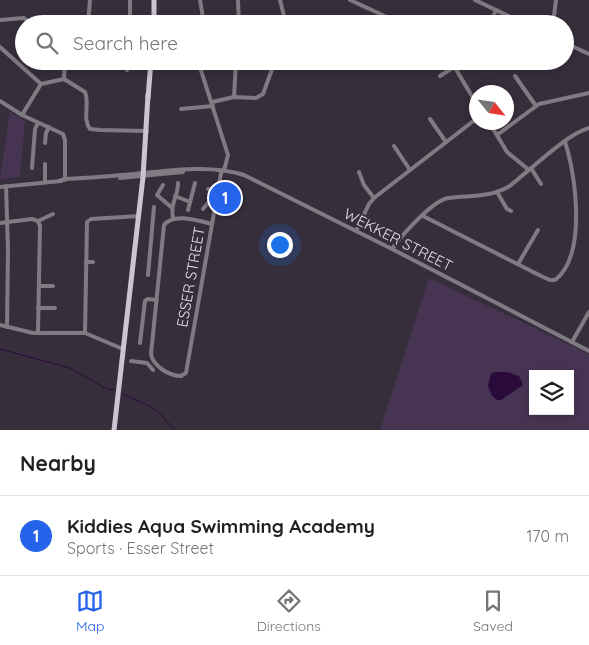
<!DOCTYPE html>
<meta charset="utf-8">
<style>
body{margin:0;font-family:Quicksand,sans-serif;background:#f2f2f2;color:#202124}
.controls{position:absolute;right:15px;bottom:15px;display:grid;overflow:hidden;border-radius:0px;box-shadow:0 2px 8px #0003}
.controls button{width:45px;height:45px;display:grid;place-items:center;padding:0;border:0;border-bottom:1px solid #e0e0e0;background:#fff;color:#202124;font:25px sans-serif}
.compass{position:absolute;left:469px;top:85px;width:45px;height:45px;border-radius:50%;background:#fff;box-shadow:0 2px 8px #0003;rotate:120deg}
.you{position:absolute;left:279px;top:244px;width:18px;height:18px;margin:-12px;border:4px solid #fff;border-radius:50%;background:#1a73e8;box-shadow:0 0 0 8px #1a73e833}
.badge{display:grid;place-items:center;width:32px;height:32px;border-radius:50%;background:#2563eb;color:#fff;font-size:16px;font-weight:700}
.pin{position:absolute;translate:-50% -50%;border:2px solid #fff;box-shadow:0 1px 5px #0006}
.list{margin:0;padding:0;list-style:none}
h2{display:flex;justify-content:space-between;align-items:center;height:65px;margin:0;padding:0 20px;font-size:21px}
h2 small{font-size:16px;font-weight:400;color:#757577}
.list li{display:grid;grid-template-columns:32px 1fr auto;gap:15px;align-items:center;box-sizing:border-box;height:80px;padding:0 20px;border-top:1px solid #e0e0e0}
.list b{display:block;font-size:19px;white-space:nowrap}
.list p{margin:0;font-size:16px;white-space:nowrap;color:#757577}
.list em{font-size:16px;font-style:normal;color:#757577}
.icon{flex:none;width:28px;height:28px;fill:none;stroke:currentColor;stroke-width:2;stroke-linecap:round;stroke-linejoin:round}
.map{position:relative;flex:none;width:589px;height:430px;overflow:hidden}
.search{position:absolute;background:#fff;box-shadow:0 2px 8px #0003;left:15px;right:15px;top:15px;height:55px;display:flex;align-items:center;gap:12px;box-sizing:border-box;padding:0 18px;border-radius:28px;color:#757577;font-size:19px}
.sheet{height:145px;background:#fff}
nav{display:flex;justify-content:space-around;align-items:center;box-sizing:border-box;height:70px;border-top:1px solid #e0e0e0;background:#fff;font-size:14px;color:#757577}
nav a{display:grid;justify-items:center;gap:2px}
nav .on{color:#2563eb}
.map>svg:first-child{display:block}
</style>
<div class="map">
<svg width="589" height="430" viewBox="0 0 589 430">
<rect width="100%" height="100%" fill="#372e3c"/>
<!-- green -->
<g fill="#473453" fill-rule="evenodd">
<polygon points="10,112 25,121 20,177 0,179"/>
<path d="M429 278 589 354V430H380ZM533 374H570V411H533Z"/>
</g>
<!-- water -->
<polygon fill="#2a0a3a" points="495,372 507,372 519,376 523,385 501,400 497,400 492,396 488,386 491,374"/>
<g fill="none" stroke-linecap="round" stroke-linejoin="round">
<!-- stream -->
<g stroke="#2a0a3a" stroke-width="1">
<polyline points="0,349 70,368 107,389 115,390"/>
<polyline points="121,393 151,407 159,413 175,430"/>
</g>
<!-- minor -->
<g stroke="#807b83" stroke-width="4">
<polyline points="130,0 130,24"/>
<polyline points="200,0 204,24"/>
<polyline points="238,0 239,24"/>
<polyline points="280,0 286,24"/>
<polyline points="350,0 402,24"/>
<polyline points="475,0 525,24"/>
<polyline points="0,20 24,18 31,24"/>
<polyline points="88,24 90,0"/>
<polyline points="490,24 496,10"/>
<polyline points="553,24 556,0"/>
<polyline points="565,43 589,54"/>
<polyline points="0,47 41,84"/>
<path d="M198 61 228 155 225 167 221 173 186 373 181 376C169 376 153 366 151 354L164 225C174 212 199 221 212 224"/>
<polyline points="451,61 476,103"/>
<polyline points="127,70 128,61"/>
<polyline points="440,76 454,67"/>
<polyline points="515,76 536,106"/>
<polyline points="64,79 65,61"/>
<polyline points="234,97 236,61"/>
<polyline points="0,101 22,115 63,134 65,140 65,180"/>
<polyline points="212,102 234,97 256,98 263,94 275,61"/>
<polyline points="181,109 213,106"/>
<path d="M22 115 41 84 64 79 85 92C90 103 82 119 90 129L100 130 147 131"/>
<polyline points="430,119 446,142"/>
<polyline points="489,122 507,152 529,170"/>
<polyline points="497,135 539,104 589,93"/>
<polyline points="45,143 46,133 49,127"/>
<polyline points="394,146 410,170"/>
<polyline points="32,168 35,129 38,123"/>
<polyline points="531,168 541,184"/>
<polyline points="359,172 364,185 374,198"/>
<polyline points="120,178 183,172"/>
<path d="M59 181 65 179C84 178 103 177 122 175 160 172 207 163 244 175L392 249 589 351"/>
<polyline points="45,182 45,164"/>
<polyline points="163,185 157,195 171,207"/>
<polyline points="6,186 8,250 7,327"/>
<polyline points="0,187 61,181"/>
<polyline points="208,189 218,189"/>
<polyline points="497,192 507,209 511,211"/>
<polyline points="175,196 190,202"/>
<polyline points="203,209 208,203 215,205"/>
<polyline points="188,210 195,183"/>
<path d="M423 216 543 277 550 280H555C587 256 576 175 565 142"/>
<path d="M173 219C170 201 178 198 178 183"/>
<polyline points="38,221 40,226 38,333"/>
<polyline points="38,221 53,214"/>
<polyline points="0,223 32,219 38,221"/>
<polyline points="356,231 369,204 374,198 476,119"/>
<path d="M392 249C402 235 432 201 448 198 470 195 488 198 508 187 516 182 522 175 529 170 544 157 571 133 589 128"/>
<polyline points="86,262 93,262"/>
<polyline points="518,264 538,230"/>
<polyline points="148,275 154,207"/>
<polyline points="39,286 53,286"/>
<polyline points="38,308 55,308"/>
<polyline points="0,325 33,333 85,333 123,349"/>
<polyline points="85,333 87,222 91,219 139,216"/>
<polyline points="572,342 589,312"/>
<polyline points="140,343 145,301 148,299 157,300"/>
<polyline points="131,361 147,363 153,370"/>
</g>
<!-- major -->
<g stroke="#cdc4d3" stroke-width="5">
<polyline points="154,24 154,0"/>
<polyline points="148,98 151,61"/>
<polyline points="114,430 143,177 148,95"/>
</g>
</g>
<g text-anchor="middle" stroke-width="4" stroke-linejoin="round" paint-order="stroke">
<!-- street labels -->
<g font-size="15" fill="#e4dfe8" stroke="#372e3c">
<text transform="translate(398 240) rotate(27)" y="5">WEKKER STREET</text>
<text transform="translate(191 277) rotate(-80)" y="5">ESSER STREET</text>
</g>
</g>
</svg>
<div class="controls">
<button><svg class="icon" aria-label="layers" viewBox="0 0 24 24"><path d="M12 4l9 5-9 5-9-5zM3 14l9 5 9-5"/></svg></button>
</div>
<svg class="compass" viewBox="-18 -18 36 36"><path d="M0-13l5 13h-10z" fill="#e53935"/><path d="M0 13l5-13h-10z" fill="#757577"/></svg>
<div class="you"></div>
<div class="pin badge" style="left:225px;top:198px">1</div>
<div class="search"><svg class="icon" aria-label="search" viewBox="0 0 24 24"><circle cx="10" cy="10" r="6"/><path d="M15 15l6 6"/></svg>Search here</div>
</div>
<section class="sheet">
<h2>Nearby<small></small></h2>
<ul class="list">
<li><span class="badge">1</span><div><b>Kiddies Aqua Swimming Academy</b><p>Sports · Esser Street</p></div><em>170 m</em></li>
</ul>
</section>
<nav>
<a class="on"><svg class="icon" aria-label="map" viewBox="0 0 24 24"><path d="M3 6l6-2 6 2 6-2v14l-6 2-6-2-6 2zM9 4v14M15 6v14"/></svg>Map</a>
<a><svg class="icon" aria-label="directions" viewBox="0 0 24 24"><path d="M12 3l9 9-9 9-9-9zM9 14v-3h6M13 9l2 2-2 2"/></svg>Directions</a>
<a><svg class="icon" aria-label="saved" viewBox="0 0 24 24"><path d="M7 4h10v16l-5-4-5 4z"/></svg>Saved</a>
</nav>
